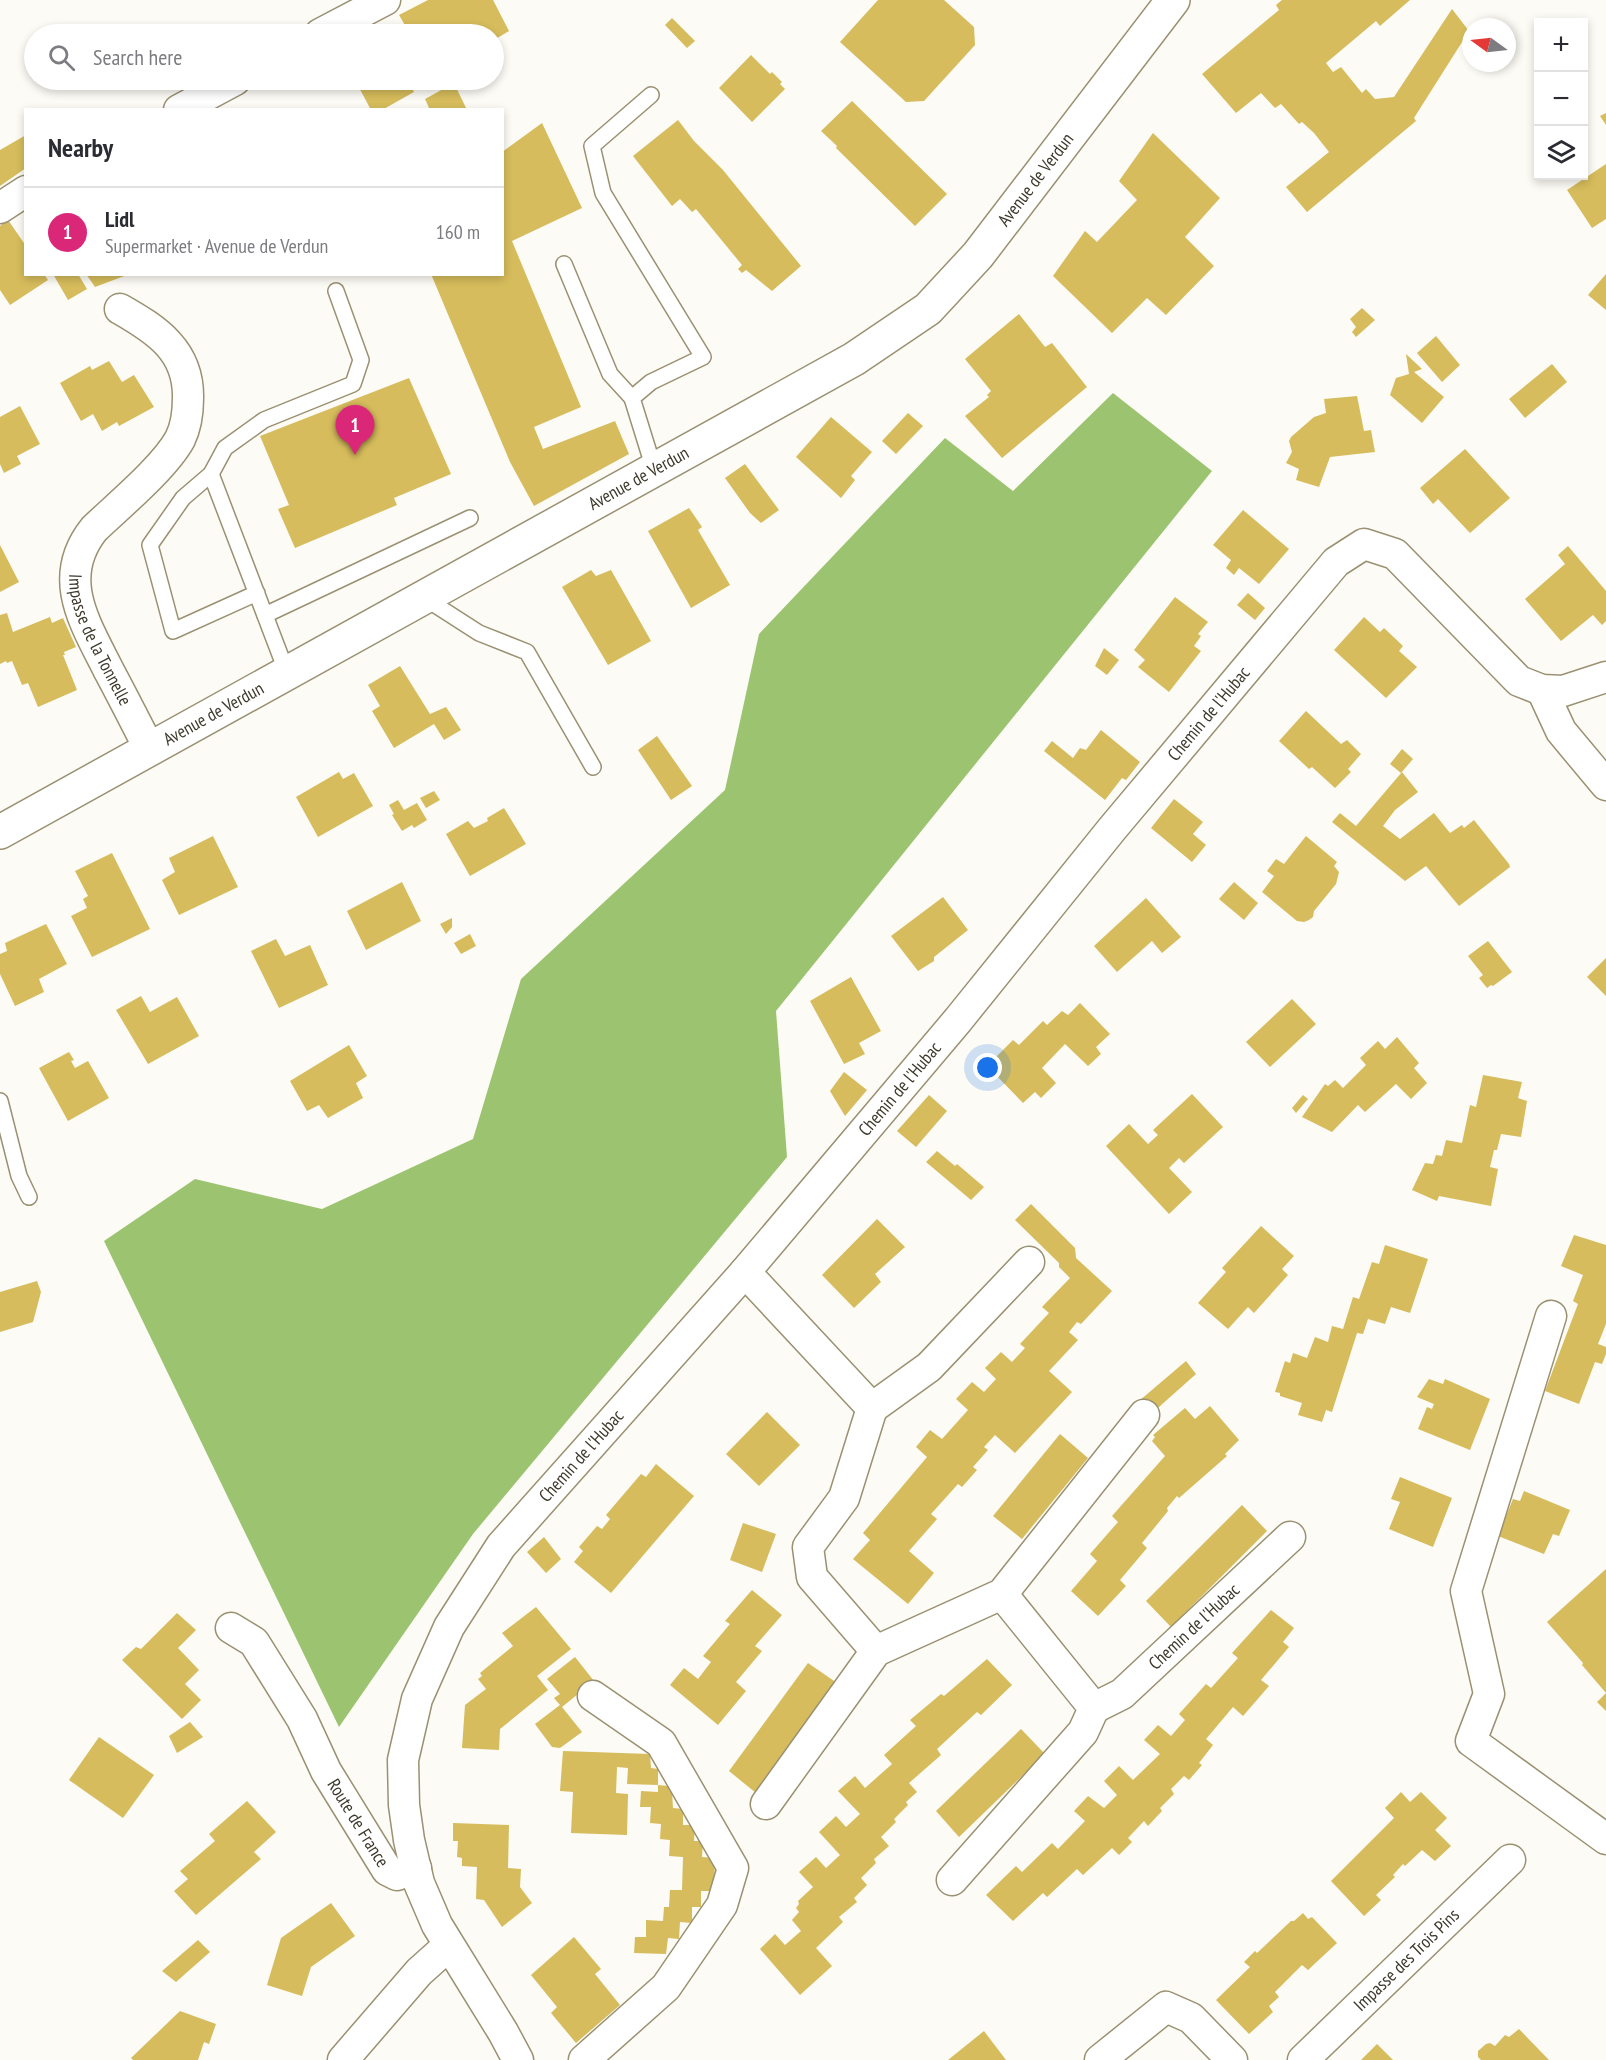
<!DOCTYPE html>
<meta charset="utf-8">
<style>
body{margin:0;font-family:"PT Sans Narrow",sans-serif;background:#f2f2f3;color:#2b2b33}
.controls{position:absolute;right:18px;top:18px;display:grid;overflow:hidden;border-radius:0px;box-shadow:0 3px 9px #0003}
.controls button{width:54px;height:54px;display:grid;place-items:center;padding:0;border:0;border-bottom:2px solid #e1e1e2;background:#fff;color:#2b2b33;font:30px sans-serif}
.compass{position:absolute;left:1462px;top:18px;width:54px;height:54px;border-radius:50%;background:#fff;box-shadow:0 3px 9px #0003;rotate:285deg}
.you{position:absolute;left:988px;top:1068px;width:21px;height:21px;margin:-15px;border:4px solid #fff;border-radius:50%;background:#1a73e8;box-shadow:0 0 0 9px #1a73e833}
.badge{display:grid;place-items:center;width:39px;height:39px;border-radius:50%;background:#db2777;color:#fff;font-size:20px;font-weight:700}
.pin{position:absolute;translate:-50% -50px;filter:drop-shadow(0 2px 3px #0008)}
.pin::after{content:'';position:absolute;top:32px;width:21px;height:18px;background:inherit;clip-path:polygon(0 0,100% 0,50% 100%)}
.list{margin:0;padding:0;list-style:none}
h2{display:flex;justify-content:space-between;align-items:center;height:78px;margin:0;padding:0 24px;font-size:26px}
h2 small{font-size:20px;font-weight:400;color:#7c7c81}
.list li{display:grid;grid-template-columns:39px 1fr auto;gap:18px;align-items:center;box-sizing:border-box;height:90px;padding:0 24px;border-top:2px solid #e1e1e2}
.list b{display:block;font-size:22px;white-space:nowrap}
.list p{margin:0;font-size:20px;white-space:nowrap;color:#7c7c81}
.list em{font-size:20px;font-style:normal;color:#7c7c81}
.icon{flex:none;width:33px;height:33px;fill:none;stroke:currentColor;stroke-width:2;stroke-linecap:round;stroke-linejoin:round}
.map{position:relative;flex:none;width:1606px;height:2060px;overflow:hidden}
.search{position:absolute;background:#fff;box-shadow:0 3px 9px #0003;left:24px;top:24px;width:480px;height:66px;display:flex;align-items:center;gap:15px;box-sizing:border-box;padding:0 21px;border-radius:33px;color:#7c7c81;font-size:22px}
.panel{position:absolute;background:#fff;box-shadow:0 3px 9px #0003;left:24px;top:108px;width:480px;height:168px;border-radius:0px}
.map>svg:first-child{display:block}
</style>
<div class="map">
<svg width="1606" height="2060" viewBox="0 0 1606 2060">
<rect width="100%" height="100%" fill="#fdfbf5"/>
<!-- forest -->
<polygon fill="#9cc470" points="1113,393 1212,471 776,1011 787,1157 473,1534 339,1727 104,1241 195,1179 322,1209 473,1139 521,979 725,790 759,634 945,438 1013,491"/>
<!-- building -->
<g fill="#d6bc5c">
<polygon points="428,0 493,0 509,31 494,40 494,34 446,34 440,25 423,34 410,34 399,15"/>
<polygon points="878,0 944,0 974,27 975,45 924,101 906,102 840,42"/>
<polygon points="1282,0 1410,0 1380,26 1376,21 1326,63 1333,72 1341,67 1362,93 1366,89 1375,99 1394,97 1452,9 1469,31 1414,118 1416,121 1307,212 1286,187 1329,152 1314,133 1302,122 1299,124 1281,104 1275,108 1261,93 1236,113 1202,74 1279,10 1276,5"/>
<polygon points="672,18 695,41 687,48 665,25"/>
<polygon points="378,26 383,34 364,34"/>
<polygon points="751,55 770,74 772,72 782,82 780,84 785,89 752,122 719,88"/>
<polygon points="355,80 407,80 414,92 382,110 371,110"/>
<polygon points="454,83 467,110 430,110 425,99"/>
<polygon points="852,101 947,194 915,226 836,148 837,146 821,131"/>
<polygon points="1606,113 1606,125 1600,116"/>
<polygon points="678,120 694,141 723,170 801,266 772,291 746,270 742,273 738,269 742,265 696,209 692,212 680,199 672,206 633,156"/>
<polygon points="542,123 582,208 512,241 581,407 534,427 543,449 615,421 629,454 534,506 510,462 431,274 502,274 502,152"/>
<polygon points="1153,133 1220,198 1185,237 1214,266 1166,315 1147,298 1112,333 1053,276 1085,231 1097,242 1137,200 1119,181"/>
<polygon points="26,135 26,168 0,186 0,150"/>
<polygon points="1606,164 1606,219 1592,228 1567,190"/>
<polygon points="8,220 26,246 26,274 44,274 48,280 10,305 0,290 0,226"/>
<polygon points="53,274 78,274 87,289 68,300"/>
<polygon points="86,274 127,274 127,275 95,287"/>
<polygon points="1606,274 1606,310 1588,295"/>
<polygon points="1362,308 1375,320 1356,337 1352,332 1356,327 1350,319"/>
<polygon points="1019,314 1045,347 1052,343 1087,387 1002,458 965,416 989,397 987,395 991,391 965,359"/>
<polygon points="1436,336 1460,365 1442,382 1417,353"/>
<polygon points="1406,354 1422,369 1414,372 1444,397 1422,423 1390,395 1396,378 1409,374"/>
<polygon points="109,361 122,382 134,375 154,407 119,426 117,422 102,431 93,414 81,421 60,383 90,366 92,370"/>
<polygon points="1552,364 1567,382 1525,418 1509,399"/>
<polygon points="409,378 451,474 394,498 397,505 295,548 278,509 289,505 260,436"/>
<polygon points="1357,396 1364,431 1371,430 1375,452 1330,457 1319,487 1296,480 1299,469 1286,463 1292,452 1289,441 1291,437 1314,417 1326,413 1324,399"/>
<polygon points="20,406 40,444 17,456 21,464 4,473 0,464 0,417"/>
<polygon points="908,413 923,426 896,454 882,441"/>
<polygon points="831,417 872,452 851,476 855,480 841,498 796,457"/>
<polygon points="1465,449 1510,498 1470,533 1438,499 1433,504 1420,488"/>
<polygon points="745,464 779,510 761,523 750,513 725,478"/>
<polygon points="689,508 702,527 698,530 730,585 691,608 648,531"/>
<polygon points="1243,510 1289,549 1259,584 1239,568 1234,575 1226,568 1231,560 1213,545"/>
<polygon points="0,545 19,582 0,592"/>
<polygon points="1568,546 1606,591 1606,621 1602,625 1593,615 1561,641 1525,599 1565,564 1558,555"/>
<polygon points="591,570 596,576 611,570 651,641 608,665 562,587"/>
<polygon points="1248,593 1265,608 1255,620 1237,605"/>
<polygon points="1175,597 1208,622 1198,634 1201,636 1194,646 1201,651 1169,692 1138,667 1145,660 1134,650"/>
<polygon points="7,613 13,632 50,617 52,623 63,618 76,647 64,652 65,655 63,655 77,690 38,707 28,683 22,685 12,661 7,663 6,661 0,664 0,615"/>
<polygon points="1364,617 1380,632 1384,628 1403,646 1399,651 1417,667 1386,698 1334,650"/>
<polygon points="1104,648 1119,660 1107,675 1095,666"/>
<polygon points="400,666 430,714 446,707 461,730 444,740 434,724 394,748 372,711 380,706 368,685"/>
<polygon points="1306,711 1341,744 1347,740 1361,754 1348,769 1351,772 1335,788 1312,767 1309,769 1279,741"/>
<polygon points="1101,730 1140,762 1126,780 1122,778 1105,800 1044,751 1052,741 1073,758 1080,748 1086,750"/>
<polygon points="657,736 692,786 671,800 638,750"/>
<polygon points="1402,749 1413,759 1401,773 1390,764"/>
<polygon points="339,772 343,779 354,773 373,806 318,837 296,797"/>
<polygon points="1402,772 1418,792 1395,810 1383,826 1400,839 1434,813 1450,833 1462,825 1464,828 1474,820 1509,864 1510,867 1459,906 1426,866 1405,881 1332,822 1340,813 1356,826"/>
<polygon points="434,791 440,800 426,808 420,798"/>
<polygon points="1174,799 1203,822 1193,834 1206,845 1192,862 1151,828"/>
<polygon points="398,800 404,810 417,803 427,820 414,828 412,825 402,831 392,815 394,814 389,805"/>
<polygon points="504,808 526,844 470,876 446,834 468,821 474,828 488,821 487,818"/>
<polygon points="213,836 238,887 179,915 162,880 175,872 169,858"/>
<polygon points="1306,836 1337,862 1334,866 1339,872 1336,884 1314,911 1313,917 1309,920 1304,922 1297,921 1262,892 1274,876 1267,871 1276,859 1284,864"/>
<polygon points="112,853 150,929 92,957 71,916 87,908 83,899 88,896 75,871"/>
<polygon points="402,882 421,921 366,950 347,911"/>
<polygon points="1234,882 1258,903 1244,920 1219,899"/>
<polygon points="943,897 968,930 934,957 934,961 918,971 891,936"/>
<polygon points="1146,898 1181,937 1162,953 1152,941 1117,972 1094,946"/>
<polygon points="452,918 452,927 446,934 440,924"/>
<polygon points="46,924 67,964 39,979 44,992 15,1006 0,974 0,954 7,951 5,943"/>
<polygon points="470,934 476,946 461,954 454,943"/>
<polygon points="276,939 285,956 310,945 328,985 279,1008 251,951"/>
<polygon points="1488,941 1512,972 1493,986 1491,985 1487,988 1479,978 1483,975 1468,956"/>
<polygon points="1606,958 1606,996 1587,977"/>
<polygon points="851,977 881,1031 859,1043 865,1054 844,1064 810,1001"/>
<polygon points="141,996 150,1012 177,997 199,1036 148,1064 116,1010"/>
<polygon points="1292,999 1316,1024 1270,1067 1246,1042"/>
<polygon points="1080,1003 1110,1034 1096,1047 1101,1054 1088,1066 1065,1044 1042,1068 1056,1083 1041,1098 1035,1092 1023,1103 987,1066 1013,1040 1019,1045 1043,1021 1047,1025 1062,1011 1068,1015"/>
<polygon points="1397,1037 1419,1063 1414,1068 1427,1083 1411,1099 1396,1084 1365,1112 1358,1105 1332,1132 1302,1117 1325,1084 1328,1086 1335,1080 1343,1088 1366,1065 1360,1058 1378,1041 1385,1049"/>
<polygon points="349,1045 367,1076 356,1083 363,1098 328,1118 319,1105 307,1111 290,1081"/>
<polygon points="69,1052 74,1060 71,1061 75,1068 88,1061 109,1098 68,1121 39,1068"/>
<polygon points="844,1072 867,1090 845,1116 830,1091"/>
<polygon points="1483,1075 1522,1082 1518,1098 1527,1101 1521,1137 1501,1134 1497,1150 1494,1150 1490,1167 1498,1169 1491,1206 1439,1196 1437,1201 1412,1190 1425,1163 1433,1164 1436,1155 1442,1156 1446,1140 1462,1143 1470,1105 1476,1107"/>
<polygon points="1192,1094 1223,1127 1184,1163 1179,1158 1169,1168 1192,1192 1169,1214 1106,1146 1129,1124 1148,1144 1158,1135 1153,1130"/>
<polygon points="929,1095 947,1111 916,1147 897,1131"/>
<polygon points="1303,1095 1308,1099 1296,1113 1292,1108"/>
<polygon points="937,1151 955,1166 957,1164 984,1187 971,1200 926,1162"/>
<polygon points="1031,1204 1075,1248 1076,1258 1112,1291 1081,1324 1077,1322 1069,1332 1078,1340 1049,1371 1072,1392 1015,1453 995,1435 984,1447 988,1450 973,1467 977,1470 962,1487 958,1484 931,1514 937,1519 909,1551 934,1573 908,1604 853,1559 870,1540 863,1533 927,1457 916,1447 930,1430 942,1439 968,1410 956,1399 972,1382 984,1392 996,1379 985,1368 1001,1352 1012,1362 1025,1348 1020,1344 1049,1313 1042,1307 1070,1278 1059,1267 1059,1263 1015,1220"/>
<polygon points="877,1219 905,1247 875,1274 881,1282 854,1308 822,1275"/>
<polygon points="1261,1226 1294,1256 1282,1269 1288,1275 1254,1313 1248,1307 1228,1329 1198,1303 1226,1272 1222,1268"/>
<polygon points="1574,1235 1606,1245 1606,1324 1598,1344 1606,1347 1606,1354 1602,1364 1595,1362 1579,1404 1545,1391 1578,1304 1573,1301 1583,1275 1561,1266"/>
<polygon points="1385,1245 1428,1259 1410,1313 1391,1307 1385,1324 1368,1319 1363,1334 1357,1333 1332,1412 1326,1410 1322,1422 1298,1415 1302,1403 1280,1396 1280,1393 1275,1392 1285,1361 1290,1363 1293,1353 1307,1358 1315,1337 1328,1342 1332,1326 1343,1329 1353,1297 1359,1299 1372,1262 1379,1264"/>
<polygon points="37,1281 41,1292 33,1322 0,1332 0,1292"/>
<polygon points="1186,1361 1196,1374 1150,1415 1139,1401"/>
<polygon points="1429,1379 1443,1384 1445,1379 1490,1399 1470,1450 1418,1429 1427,1407 1432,1409 1434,1404 1417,1397"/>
<polygon points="1210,1406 1239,1440 1225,1454 1227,1456 1179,1498 1177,1496 1167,1508 1168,1511 1142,1543 1147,1548 1120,1580 1126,1586 1098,1616 1071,1591 1097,1561 1090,1554 1118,1522 1112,1516 1165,1456 1152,1441 1155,1437 1153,1435 1185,1408 1195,1419"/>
<polygon points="767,1412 800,1445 759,1486 726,1454"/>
<polygon points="1060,1434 1088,1458 1022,1539 993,1516"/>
<polygon points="656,1464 694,1496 611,1593 574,1562 583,1551 579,1547 597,1526 602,1529 610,1519 606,1515 641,1474 646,1477"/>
<polygon points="1400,1477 1452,1498 1433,1547 1389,1529 1400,1502 1391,1499"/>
<polygon points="1524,1491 1570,1510 1559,1536 1553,1534 1544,1554 1498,1536 1513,1499 1520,1501"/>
<polygon points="1242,1505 1267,1531 1171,1627 1146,1601"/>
<polygon points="743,1523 776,1534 762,1572 730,1560"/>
<polygon points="544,1537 561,1559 546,1573 527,1552"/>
<polygon points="1606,1569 1606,1711 1597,1702 1606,1693 1582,1665 1583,1663 1547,1622"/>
<polygon points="752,1590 782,1615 755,1646 762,1651 736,1682 746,1691 718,1725 670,1685 684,1668 698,1679 711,1662 703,1656 730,1624 725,1621"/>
<polygon points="536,1607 571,1649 537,1676 548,1690 500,1729 499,1750 462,1748 465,1705 486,1689 478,1679 482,1676 480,1673 513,1646 502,1633"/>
<polygon points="1271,1610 1294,1628 1283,1642 1289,1647 1261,1680 1269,1686 1243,1716 1233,1707 1206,1739 1213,1745 1199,1763 1202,1765 1189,1780 1184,1776 1171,1789 1174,1794 1160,1808 1162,1811 1148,1826 1144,1821 1128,1838 1132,1842 1119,1855 1112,1848 1083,1875 1077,1869 1047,1897 1043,1893 1013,1921 986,1895 1016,1866 1022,1872 1052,1843 1058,1849 1085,1821 1074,1811 1088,1796 1104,1808 1117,1795 1104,1781 1119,1766 1133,1780 1160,1754 1144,1740 1158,1725 1171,1736 1185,1720 1179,1714 1206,1684 1211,1688 1238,1658 1232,1653"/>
<polygon points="177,1613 196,1630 178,1648 199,1670 185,1684 201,1700 182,1719 122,1660 136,1647 141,1649"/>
<polygon points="575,1657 594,1681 562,1707 582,1732 560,1748 552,1747 535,1724 560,1705 554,1698 560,1694 547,1679"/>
<polygon points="987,1659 1012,1685 981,1715 977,1712 937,1749 941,1755 909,1783 917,1792 906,1802 908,1805 894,1819 896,1822 881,1837 889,1846 874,1859 876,1863 861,1878 867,1885 854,1898 857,1902 839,1917 843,1922 816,1948 832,1966 800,1995 760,1949 775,1934 785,1945 801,1931 792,1920 799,1912 796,1908 799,1904 798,1901 813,1887 799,1872 816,1857 826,1868 840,1855 819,1832 836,1816 846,1827 860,1814 838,1791 855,1776 865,1788 892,1764 884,1755 916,1726 910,1720 941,1694 944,1696"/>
<polygon points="808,1663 837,1683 756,1793 729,1771"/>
<polygon points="190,1722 203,1737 177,1753 169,1736"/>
<polygon points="1021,1729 1045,1754 959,1837 936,1811"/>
<polygon points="99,1737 154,1775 123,1818 69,1780"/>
<polygon points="563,1751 650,1754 651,1768 658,1769 658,1785 669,1786 670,1792 672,1792 673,1808 683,1809 683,1825 695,1825 694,1841 703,1841 702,1857 715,1858 714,1891 701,1891 701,1907 692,1907 692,1923 680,1922 679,1939 668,1938 666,1954 634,1953 635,1937 646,1937 646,1920 663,1921 664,1907 669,1907 670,1890 682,1890 683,1857 669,1856 670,1840 660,1839 661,1824 650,1823 651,1807 640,1807 641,1791 658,1792 658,1785 627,1784 628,1768 617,1767 616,1793 628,1794 627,1835 571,1833 573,1792 560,1791"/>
<polygon points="1401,1792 1410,1802 1421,1792 1447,1818 1435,1830 1451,1846 1435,1861 1422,1850 1405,1866 1403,1864 1393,1875 1395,1877 1376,1895 1381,1900 1364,1916 1331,1881 1394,1818 1385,1808"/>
<polygon points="247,1801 276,1832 254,1852 261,1859 196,1915 174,1891 188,1879 180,1871 215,1841 209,1834"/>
<polygon points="453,1823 509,1825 508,1868 521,1869 520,1887 532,1903 502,1927 484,1900 476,1899 477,1867 462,1866 462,1858 457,1857 458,1841 453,1841"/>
<polygon points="331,1903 355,1936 311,1967 302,1996 267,1985 281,1938"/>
<polygon points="1303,1913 1308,1919 1312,1917 1337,1943 1308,1970 1302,1965 1275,1992 1279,1997 1269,2006 1273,2012 1249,2034 1216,2000 1250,1967 1244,1962 1255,1951 1257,1953 1291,1921 1294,1921"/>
<polygon points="574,1937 601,1969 595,1974 620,2005 576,2043 551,2013 557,2007 531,1975"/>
<polygon points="198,1940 210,1952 176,1982 162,1971"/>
<polygon points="180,2011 216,2024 209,2044 204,2042 198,2060 133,2060 131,2058"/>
<polygon points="1519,2029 1549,2060 1481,2060 1478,2057 1478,2051 1486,2044 1490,2043 1495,2046 1505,2035 1509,2037"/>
<polygon points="984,2031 1006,2060 948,2060"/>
<polygon points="1377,2044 1393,2060 1361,2060"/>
</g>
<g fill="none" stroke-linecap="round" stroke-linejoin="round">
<!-- lane casing -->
<g stroke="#9a9172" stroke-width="18">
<g id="lane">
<polyline points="651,95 592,146 603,193 703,357 651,382 632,398 654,469"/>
<polyline points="564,264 610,374 632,398"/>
<polyline points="211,474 225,448 264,420 353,384 361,360 336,291"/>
<polyline points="257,593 173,631 150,545 183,498 211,474 287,673"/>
<polyline points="423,597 479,633 527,652 593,767"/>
<polyline points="265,615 470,518"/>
<polyline points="0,1101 19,1176 29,1197"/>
</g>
</g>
<!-- street casing -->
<g stroke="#9a9172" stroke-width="33">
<g id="street">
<polyline points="320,34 385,0"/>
<polyline points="179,110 235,80"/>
<polyline points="0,208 26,191"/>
<path id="s1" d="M120 309C157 330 189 351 188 398 188 412 186 427 180 439 164 468 119 505 94 529 55 578 85 623 109 671 123 697 136 723 150 750"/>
<polyline points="1542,690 1561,731 1606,785"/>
<polyline points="745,1272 872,1408 929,1367 1029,1262"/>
<polyline points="1551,1316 1466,1591 1489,1694 1471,1741 1606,1839"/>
<polyline points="872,1408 844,1498 808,1547 812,1577 876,1651"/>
<path id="s2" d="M231 1628 254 1642 302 1719 326 1771 387 1870 397 1875 416 1868"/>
<path id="s3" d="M1094 1708 1122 1694 1290 1537"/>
<polyline points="766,1804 876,1651 1002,1594 1144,1415"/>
<polyline points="952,1880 1083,1732 1094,1708 1002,1594"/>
<polyline points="343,2060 419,1972 448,1946"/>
<path id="s4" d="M518 2060 503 2032 437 1925 419 1883 409 1840 404 1805 403 1760 417 1699 449 1627 501 1546 745 1272 958 1020 1112 829 1336 562 1364 544 1395 554 1519 681 1542 690 1563 691 1606 677"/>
<polyline points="584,2060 666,1987 722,1905 733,1868 661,1743 593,1696"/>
<polyline points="1100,2060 1166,2007 1191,2018 1232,2060"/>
<path id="s5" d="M1303 2060 1510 1860"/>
</g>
</g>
<!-- secondary casing -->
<g stroke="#9a9172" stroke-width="36">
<g id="secondary">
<path id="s6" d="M0 832 854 359 928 309 978 255 1173 0"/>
</g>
</g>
<!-- lane -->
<use href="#lane" stroke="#fff" stroke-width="15"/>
<!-- street -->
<use href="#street" stroke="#fff" stroke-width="30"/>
<!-- secondary -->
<use href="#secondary" stroke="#fff" stroke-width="33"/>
</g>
<g text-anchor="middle" stroke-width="6" stroke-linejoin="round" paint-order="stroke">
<!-- street labels -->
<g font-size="18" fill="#3d392c" stroke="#fff">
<text dy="6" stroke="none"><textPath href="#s6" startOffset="1234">Avenue de Verdun</textPath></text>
<text dy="6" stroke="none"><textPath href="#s6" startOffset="730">Avenue de Verdun</textPath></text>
<text dy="6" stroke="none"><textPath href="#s1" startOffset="406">Impasse de la Tonnelle</textPath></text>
<text dy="6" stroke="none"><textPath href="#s6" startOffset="244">Avenue de Verdun</textPath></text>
<text dy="6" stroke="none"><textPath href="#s4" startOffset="1658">Chemin de l'Hubac</textPath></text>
<text dy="6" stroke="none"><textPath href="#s4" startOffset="1172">Chemin de l'Hubac</textPath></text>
<text dy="6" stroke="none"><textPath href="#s4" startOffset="686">Chemin de l'Hubac</textPath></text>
<text dy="6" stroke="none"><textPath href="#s3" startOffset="130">Chemin de l'Hubac</textPath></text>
<text dy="6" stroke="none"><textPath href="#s2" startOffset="236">Route de France</textPath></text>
<text dy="6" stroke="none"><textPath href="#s5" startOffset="144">Impasse des Trois Pins</textPath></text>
</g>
</g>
</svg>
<div class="controls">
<button>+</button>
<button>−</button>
<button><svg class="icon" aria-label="layers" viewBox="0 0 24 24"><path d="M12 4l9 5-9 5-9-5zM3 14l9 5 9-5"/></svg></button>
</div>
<svg class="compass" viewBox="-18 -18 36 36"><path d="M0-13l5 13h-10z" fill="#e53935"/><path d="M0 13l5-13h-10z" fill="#7c7c81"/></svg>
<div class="you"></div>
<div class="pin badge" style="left:355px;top:455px">1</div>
<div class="search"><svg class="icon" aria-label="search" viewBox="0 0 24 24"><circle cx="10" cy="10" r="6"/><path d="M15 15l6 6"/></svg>Search here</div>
<section class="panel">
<h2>Nearby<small></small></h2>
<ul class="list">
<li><span class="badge">1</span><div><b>Lidl</b><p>Supermarket · Avenue de Verdun</p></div><em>160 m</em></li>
</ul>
</section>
</div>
